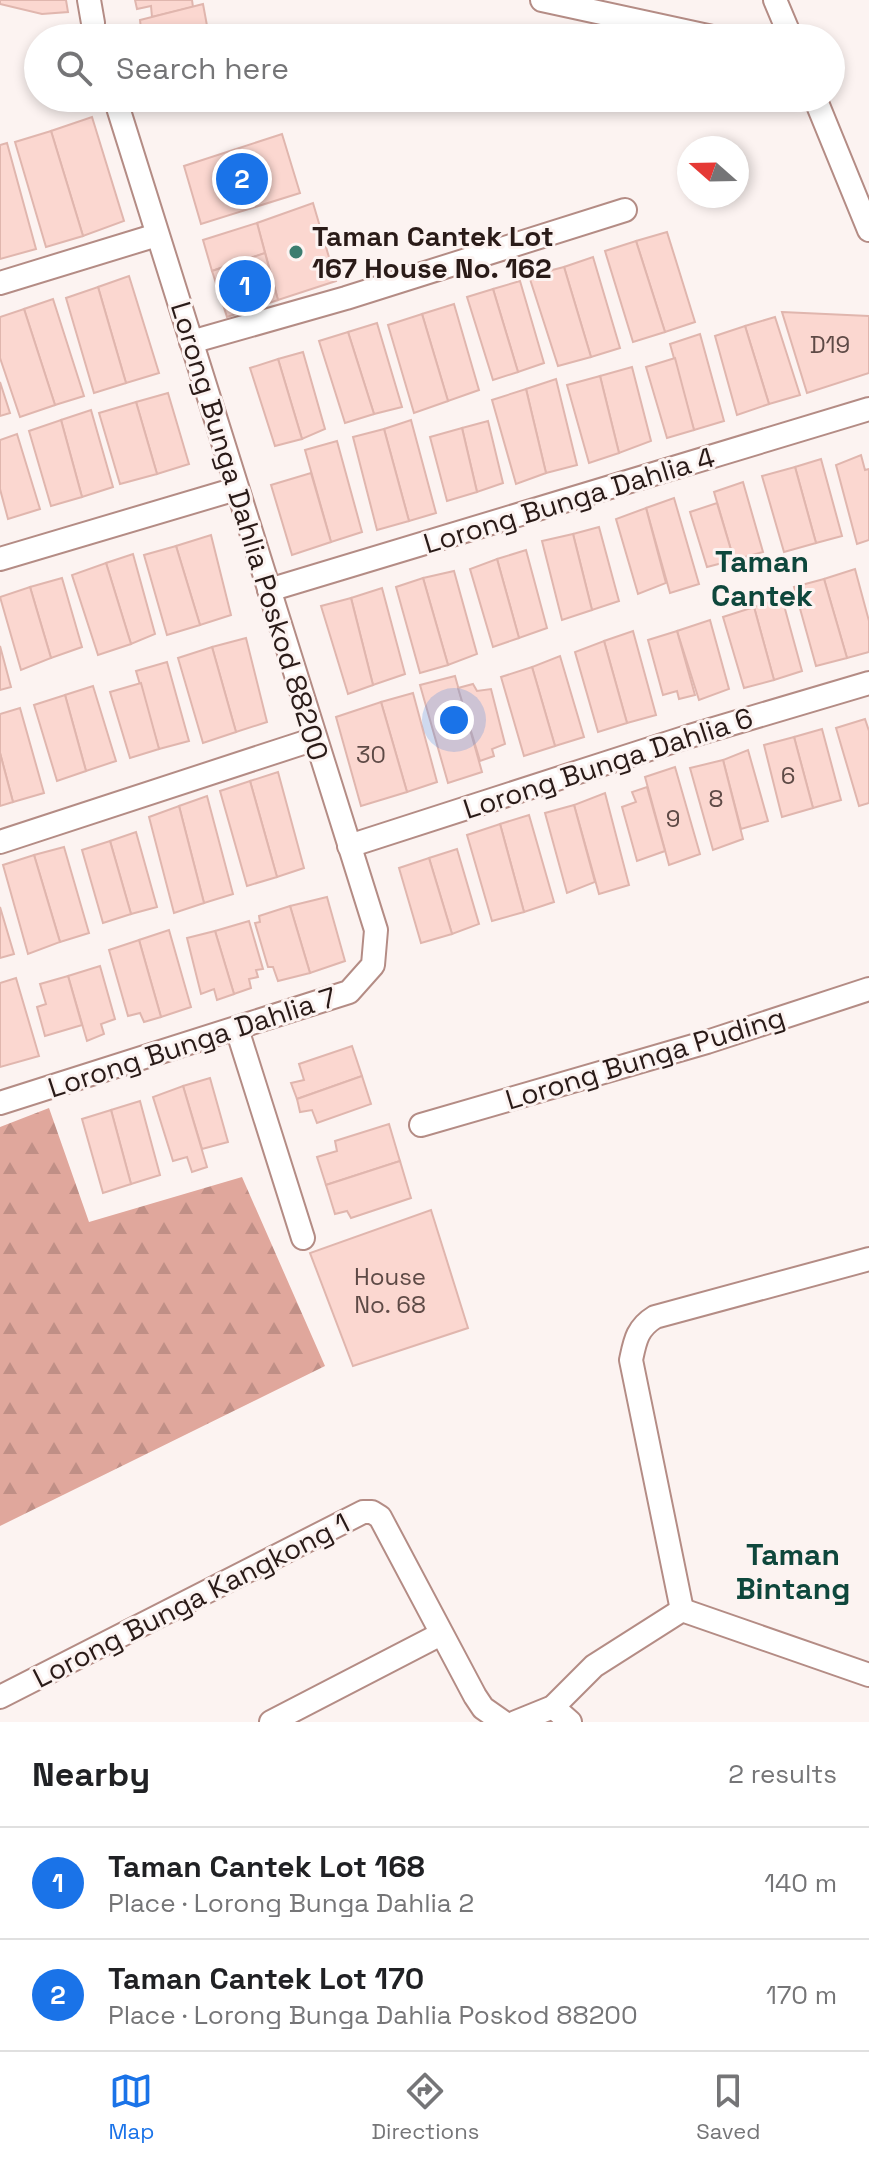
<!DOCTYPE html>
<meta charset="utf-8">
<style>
body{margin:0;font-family:"Space Grotesk",sans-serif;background:#f2f2f2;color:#202124}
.compass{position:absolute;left:677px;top:136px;width:72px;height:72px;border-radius:50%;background:#fff;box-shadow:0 4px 12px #0003;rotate:290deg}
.you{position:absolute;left:454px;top:720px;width:28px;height:28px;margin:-20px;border:6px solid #fff;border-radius:50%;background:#1a73e8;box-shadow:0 0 0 12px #1a73e833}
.badge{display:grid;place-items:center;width:52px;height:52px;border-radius:50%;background:#1a73e8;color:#fff;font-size:26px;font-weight:700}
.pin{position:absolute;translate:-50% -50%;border:4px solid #fff;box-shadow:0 2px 8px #0006}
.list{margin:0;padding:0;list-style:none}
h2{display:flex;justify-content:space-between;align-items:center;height:104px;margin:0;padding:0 32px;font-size:34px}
h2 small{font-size:26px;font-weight:400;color:#757577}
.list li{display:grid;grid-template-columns:52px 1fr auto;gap:24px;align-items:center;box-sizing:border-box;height:112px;padding:0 32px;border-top:2px solid #e0e0e0}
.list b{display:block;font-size:30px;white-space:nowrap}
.list p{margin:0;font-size:26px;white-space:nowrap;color:#757577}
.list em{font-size:26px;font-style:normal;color:#757577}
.icon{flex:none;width:44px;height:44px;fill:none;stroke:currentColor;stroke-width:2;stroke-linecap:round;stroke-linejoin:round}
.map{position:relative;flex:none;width:869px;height:1722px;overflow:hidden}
.search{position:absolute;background:#fff;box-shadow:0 4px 12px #0003;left:24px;right:24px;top:24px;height:88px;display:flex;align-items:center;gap:20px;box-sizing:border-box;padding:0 28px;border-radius:44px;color:#757577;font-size:30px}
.sheet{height:328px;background:#fff}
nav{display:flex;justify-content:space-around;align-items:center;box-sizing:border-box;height:112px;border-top:2px solid #e0e0e0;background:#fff;font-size:22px;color:#757577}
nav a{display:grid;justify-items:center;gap:4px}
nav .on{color:#1a73e8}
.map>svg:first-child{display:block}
</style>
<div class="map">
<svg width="869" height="1722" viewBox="0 0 869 1722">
<defs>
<pattern id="forest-firs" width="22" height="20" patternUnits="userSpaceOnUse" patternTransform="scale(2)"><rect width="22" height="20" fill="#e0a79c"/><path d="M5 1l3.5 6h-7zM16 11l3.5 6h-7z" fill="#c08f86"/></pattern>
</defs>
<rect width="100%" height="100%" fill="#fcf3f1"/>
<!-- forest -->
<polygon fill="url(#forest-firs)" points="49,1108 89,1222 242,1177 325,1366 0,1526 0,1127"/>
<!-- building -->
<g fill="#fbd7d0" stroke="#e0b6ae" stroke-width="2">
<polygon points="0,0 66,0 68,12 42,14 0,4"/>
<polygon points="135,0 192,0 193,7 152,17 151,6 137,9"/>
<polygon points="203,4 208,31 181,38 142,38 140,20"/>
<polygon points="92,117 124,221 83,236 51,131"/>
<polygon points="51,131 83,236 46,247 15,142"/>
<polygon points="282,134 300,193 201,224 184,166"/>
<polygon points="7,143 36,249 0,259 0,145"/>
<polygon points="313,203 336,281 278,300 257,223"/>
<polygon points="257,223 265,253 212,271 203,240"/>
<polygon points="667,232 695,322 665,332 636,241"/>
<polygon points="636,241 665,332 633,342 605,251"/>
<polygon points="265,253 278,300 227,317 212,271"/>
<polygon points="593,257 620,348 591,357 564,267"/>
<polygon points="564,267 591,357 558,366 529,276"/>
<polygon points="129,276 159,373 126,383 98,287"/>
<polygon points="520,281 544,363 518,372 493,289"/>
<polygon points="98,287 126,383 94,393 66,298"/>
<polygon points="493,289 518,372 493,380 467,297"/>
<polygon points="53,299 84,396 55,405 24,309"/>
<polygon points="454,304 479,390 448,401 422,314"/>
<polygon points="24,309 55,405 20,417 0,358 0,317"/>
<polygon points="782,312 869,316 869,373 807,393"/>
<polygon points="422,314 448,401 414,413 388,325"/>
<polygon points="775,317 800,395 769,404 745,326"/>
<polygon points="377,323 402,407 374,414 348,332"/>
<polygon points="745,326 769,404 737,415 715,336"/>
<polygon points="348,332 374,414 345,423 319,341"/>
<polygon points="700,334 724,421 694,430 670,344"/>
<polygon points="303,352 325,429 302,439 278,359"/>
<polygon points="675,358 694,430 667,438 646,367"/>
<polygon points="278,359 302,439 275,446 250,368"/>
<polygon points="632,367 651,441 619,453 600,376"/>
<polygon points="600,376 619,453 589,463 567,385"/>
<polygon points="556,379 577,465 546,473 526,389"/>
<polygon points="0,382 10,413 0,416"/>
<polygon points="526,389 546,473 516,484 492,400"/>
<polygon points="168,393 189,464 157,474 136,402"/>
<polygon points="136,402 157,474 120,484 99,413"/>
<polygon points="91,410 113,487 82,497 61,420"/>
<polygon points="61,420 82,497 51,506 29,431"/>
<polygon points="411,420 436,513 409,521 384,429"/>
<polygon points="488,421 503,483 477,492 462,428"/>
<polygon points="462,428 477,492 447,501 430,437"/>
<polygon points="384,429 409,521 377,530 353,437"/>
<polygon points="17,434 40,509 8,519 0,489 0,440"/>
<polygon points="337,441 362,532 331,542 305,450"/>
<polygon points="861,455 865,470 869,469 869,540 857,544 836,465"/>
<polygon points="821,459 842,536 816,543 795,467"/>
<polygon points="795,467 816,543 784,552 762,476"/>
<polygon points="311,473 331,542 292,555 271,485"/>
<polygon points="743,482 763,552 734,560 714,492"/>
<polygon points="674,498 699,584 670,593 646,508"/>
<polygon points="717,503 734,560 707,567 690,512"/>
<polygon points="646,508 666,583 638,594 616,519"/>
<polygon points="599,527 619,601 592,610 573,534"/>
<polygon points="573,534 592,610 562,620 542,541"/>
<polygon points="211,535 231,615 200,625 176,546"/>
<polygon points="176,546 200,625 167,635 144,555"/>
<polygon points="526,550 547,628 519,638 497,559"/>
<polygon points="133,554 155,634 131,644 106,563"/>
<polygon points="497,559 519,638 493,647 470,569"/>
<polygon points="106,563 131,644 98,655 72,575"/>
<polygon points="855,569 869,621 869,652 847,658 824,579"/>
<polygon points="454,571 477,654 448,665 423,578"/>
<polygon points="62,578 82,647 51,658 30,587"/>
<polygon points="423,578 448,665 420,673 396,587"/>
<polygon points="824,579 847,658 816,666 794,587"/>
<polygon points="30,587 51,658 21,670 0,597"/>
<polygon points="382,588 405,674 373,685 351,598"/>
<polygon points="351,598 373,685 348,694 321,606"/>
<polygon points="782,598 802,671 774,680 754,607"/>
<polygon points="754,607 774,680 744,688 723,617"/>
<polygon points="710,620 729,689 699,700 677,631"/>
<polygon points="633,631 656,715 627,723 604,641"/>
<polygon points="677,631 695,695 679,699 677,691 663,695 648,640"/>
<polygon points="246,638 267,722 236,732 212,647"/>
<polygon points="604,641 627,723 598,732 575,652"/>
<polygon points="0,646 11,687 0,690"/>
<polygon points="212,647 236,732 203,743 178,658"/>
<polygon points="560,656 584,737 555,746 532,667"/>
<polygon points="167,662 189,741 159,749 136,671"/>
<polygon points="532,667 555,746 524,756 501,677"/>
<polygon points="455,676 482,772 448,783 420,685"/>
<polygon points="141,683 159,749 130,758 110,692"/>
<polygon points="473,684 477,691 491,689 505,744 492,749 494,756 480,761 458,688"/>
<polygon points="93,686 116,761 86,771 65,695"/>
<polygon points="413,693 437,782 407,792 381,702"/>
<polygon points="65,695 86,771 57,781 34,705"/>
<polygon points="381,702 407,792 361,806 336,717"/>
<polygon points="20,708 44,793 13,802 0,753 0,714"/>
<polygon points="865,719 869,731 869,803 859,806 836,728"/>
<polygon points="822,729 841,800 813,808 794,737"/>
<polygon points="794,737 813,808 782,817 764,745"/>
<polygon points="748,750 768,821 741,829 723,760"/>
<polygon points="0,753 13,802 0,806"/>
<polygon points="723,760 743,839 713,850 690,768"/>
<polygon points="675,767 700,854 669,865 645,777"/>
<polygon points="278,772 304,868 277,877 250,781"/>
<polygon points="250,781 277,877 247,886 220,791"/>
<polygon points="647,787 665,851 637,861 622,807 636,802 632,792"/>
<polygon points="605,793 629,885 599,894 574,805"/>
<polygon points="207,796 233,894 204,903 179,806"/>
<polygon points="574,805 595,882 567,893 545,813"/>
<polygon points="179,806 204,903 174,913 149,817"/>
<polygon points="529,815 554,902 524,912 500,824"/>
<polygon points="500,824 524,912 492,921 467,835"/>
<polygon points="136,832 157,907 131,914 110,841"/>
<polygon points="110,841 131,914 103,923 82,850"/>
<polygon points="64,847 89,933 60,942 34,855"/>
<polygon points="457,849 479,924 452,934 429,858"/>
<polygon points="34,855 60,942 28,954 3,865"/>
<polygon points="429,858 452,934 421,943 399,868"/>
<polygon points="327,897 345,961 310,973 290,906"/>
<polygon points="290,906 310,973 278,981 273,967 268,967 255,923 260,922 259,916"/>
<polygon points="0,907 14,954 0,958"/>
<polygon points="249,921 263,969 256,970 258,977 249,979 251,988 234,994 215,931"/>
<polygon points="169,930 191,1007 161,1017 139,940"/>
<polygon points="215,931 234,994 217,1000 214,989 201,994 187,938"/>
<polygon points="139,940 161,1017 144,1022 140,1013 128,1016 109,950"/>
<polygon points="100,966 115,1019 101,1024 104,1034 87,1041 68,976"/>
<polygon points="68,976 82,1025 45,1036 37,1007 46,1004 40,984"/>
<polygon points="16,978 39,1056 0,1067 0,983"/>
<polygon points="352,1046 362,1076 297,1099 291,1083 304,1080 299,1064"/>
<polygon points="362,1076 371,1104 317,1123 312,1110 300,1112 297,1099"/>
<polygon points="210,1078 228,1142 202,1149 183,1086"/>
<polygon points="183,1086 207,1167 192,1172 187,1157 173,1161 153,1097"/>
<polygon points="140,1101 160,1175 131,1184 111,1110"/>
<polygon points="111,1110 131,1184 103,1193 82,1119"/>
<polygon points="389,1124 400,1161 326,1185 317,1157 337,1151 335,1141"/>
<polygon points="400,1161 411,1198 351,1218 347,1211 335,1214 326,1185"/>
<polygon points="431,1210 468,1328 353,1366 310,1253"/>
</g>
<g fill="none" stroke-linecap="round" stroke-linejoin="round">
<!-- minor casing -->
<g stroke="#b48c85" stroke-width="26">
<g id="minor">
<polyline points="89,0 93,23"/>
<polyline points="542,0 717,38"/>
<polyline points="775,0 791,38"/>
<polyline points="815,98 869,230"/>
<polyline points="0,283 157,235"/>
<polyline points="191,342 346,298 625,210"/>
<polyline points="0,559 236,489"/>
<polyline points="269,590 869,409"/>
<polyline points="0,842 315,739"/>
<polyline points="349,846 690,736 869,683"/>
<polyline points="237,1029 303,1238"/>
<polyline points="0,1103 349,992 373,965 376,930 115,98"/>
<polyline points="421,1125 707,1042 869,989"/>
<path d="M682 1610 631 1360C635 1341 637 1328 655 1317L869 1259"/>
<polyline points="0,1697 363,1512 372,1512 380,1517 475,1696 483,1708 503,1722"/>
<polyline points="553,1707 570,1722"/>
<polyline points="271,1722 441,1634"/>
<polyline points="516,1722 553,1707 594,1666 682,1610 869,1675"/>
</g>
</g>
<!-- minor -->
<use href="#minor" stroke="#fff" stroke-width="22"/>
</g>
<!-- markers -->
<circle fill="#3b7d6f" stroke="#fcf3f1" stroke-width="3" cx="296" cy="252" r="8"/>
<g text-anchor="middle" stroke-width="6" stroke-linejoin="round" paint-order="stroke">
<!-- number labels -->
<g font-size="24" fill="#5e4a46">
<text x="830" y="353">D19</text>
<text x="371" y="763">30</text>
<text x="788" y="784">6</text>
<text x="716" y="807">8</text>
<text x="673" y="827">9</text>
<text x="390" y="1285">House<tspan x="390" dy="28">No. 68</tspan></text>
</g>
<!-- poi labels -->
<g font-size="28" font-weight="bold" fill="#2a1b18" stroke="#fcf3f1" text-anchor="start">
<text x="312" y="246">Taman Cantek Lot<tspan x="312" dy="32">167 House No. 162</tspan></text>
</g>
<!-- street labels -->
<g font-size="28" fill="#2a1b18" stroke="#fcf3f1">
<text transform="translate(569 500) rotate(-17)" y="10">Lorong Bunga Dahlia 4</text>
<text transform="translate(250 531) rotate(73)" y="10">Lorong Bunga Dahlia Poskod 88200</text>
<text transform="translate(608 763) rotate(-18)" y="10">Lorong Bunga Dahlia 6</text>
<text transform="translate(192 1042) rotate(-18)" y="10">Lorong Bunga Dahlia 7</text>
<text transform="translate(645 1058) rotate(-17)" y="10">Lorong Bunga Puding</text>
<text transform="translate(191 1600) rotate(-27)" y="10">Lorong Bunga Kangkong 1</text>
</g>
<!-- neighbourhood labels -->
<g font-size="30" font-weight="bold" fill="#0e473c" stroke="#fcf3f1">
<text x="762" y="572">Taman<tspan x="762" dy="34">Cantek</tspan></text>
<text x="793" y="1565">Taman<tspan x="793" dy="34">Bintang</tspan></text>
</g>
</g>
</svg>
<svg class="compass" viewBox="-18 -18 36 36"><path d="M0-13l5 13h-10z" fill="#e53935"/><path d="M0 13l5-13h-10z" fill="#757577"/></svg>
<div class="you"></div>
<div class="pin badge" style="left:245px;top:286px">1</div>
<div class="pin badge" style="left:242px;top:179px">2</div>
<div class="search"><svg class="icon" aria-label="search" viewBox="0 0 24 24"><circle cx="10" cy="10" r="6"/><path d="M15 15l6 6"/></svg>Search here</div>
</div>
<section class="sheet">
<h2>Nearby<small>2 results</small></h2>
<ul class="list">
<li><span class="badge">1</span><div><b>Taman Cantek Lot 168</b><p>Place · Lorong Bunga Dahlia 2</p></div><em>140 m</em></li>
<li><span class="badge">2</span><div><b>Taman Cantek Lot 170</b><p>Place · Lorong Bunga Dahlia Poskod 88200</p></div><em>170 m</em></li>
</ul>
</section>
<nav>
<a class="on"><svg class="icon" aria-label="map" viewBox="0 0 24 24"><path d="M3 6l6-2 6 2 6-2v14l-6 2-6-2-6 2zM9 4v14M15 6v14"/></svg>Map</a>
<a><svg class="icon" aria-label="directions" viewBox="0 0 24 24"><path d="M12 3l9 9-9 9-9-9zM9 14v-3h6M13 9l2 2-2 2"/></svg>Directions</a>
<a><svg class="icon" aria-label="saved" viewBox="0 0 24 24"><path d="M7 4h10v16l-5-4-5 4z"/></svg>Saved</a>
</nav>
